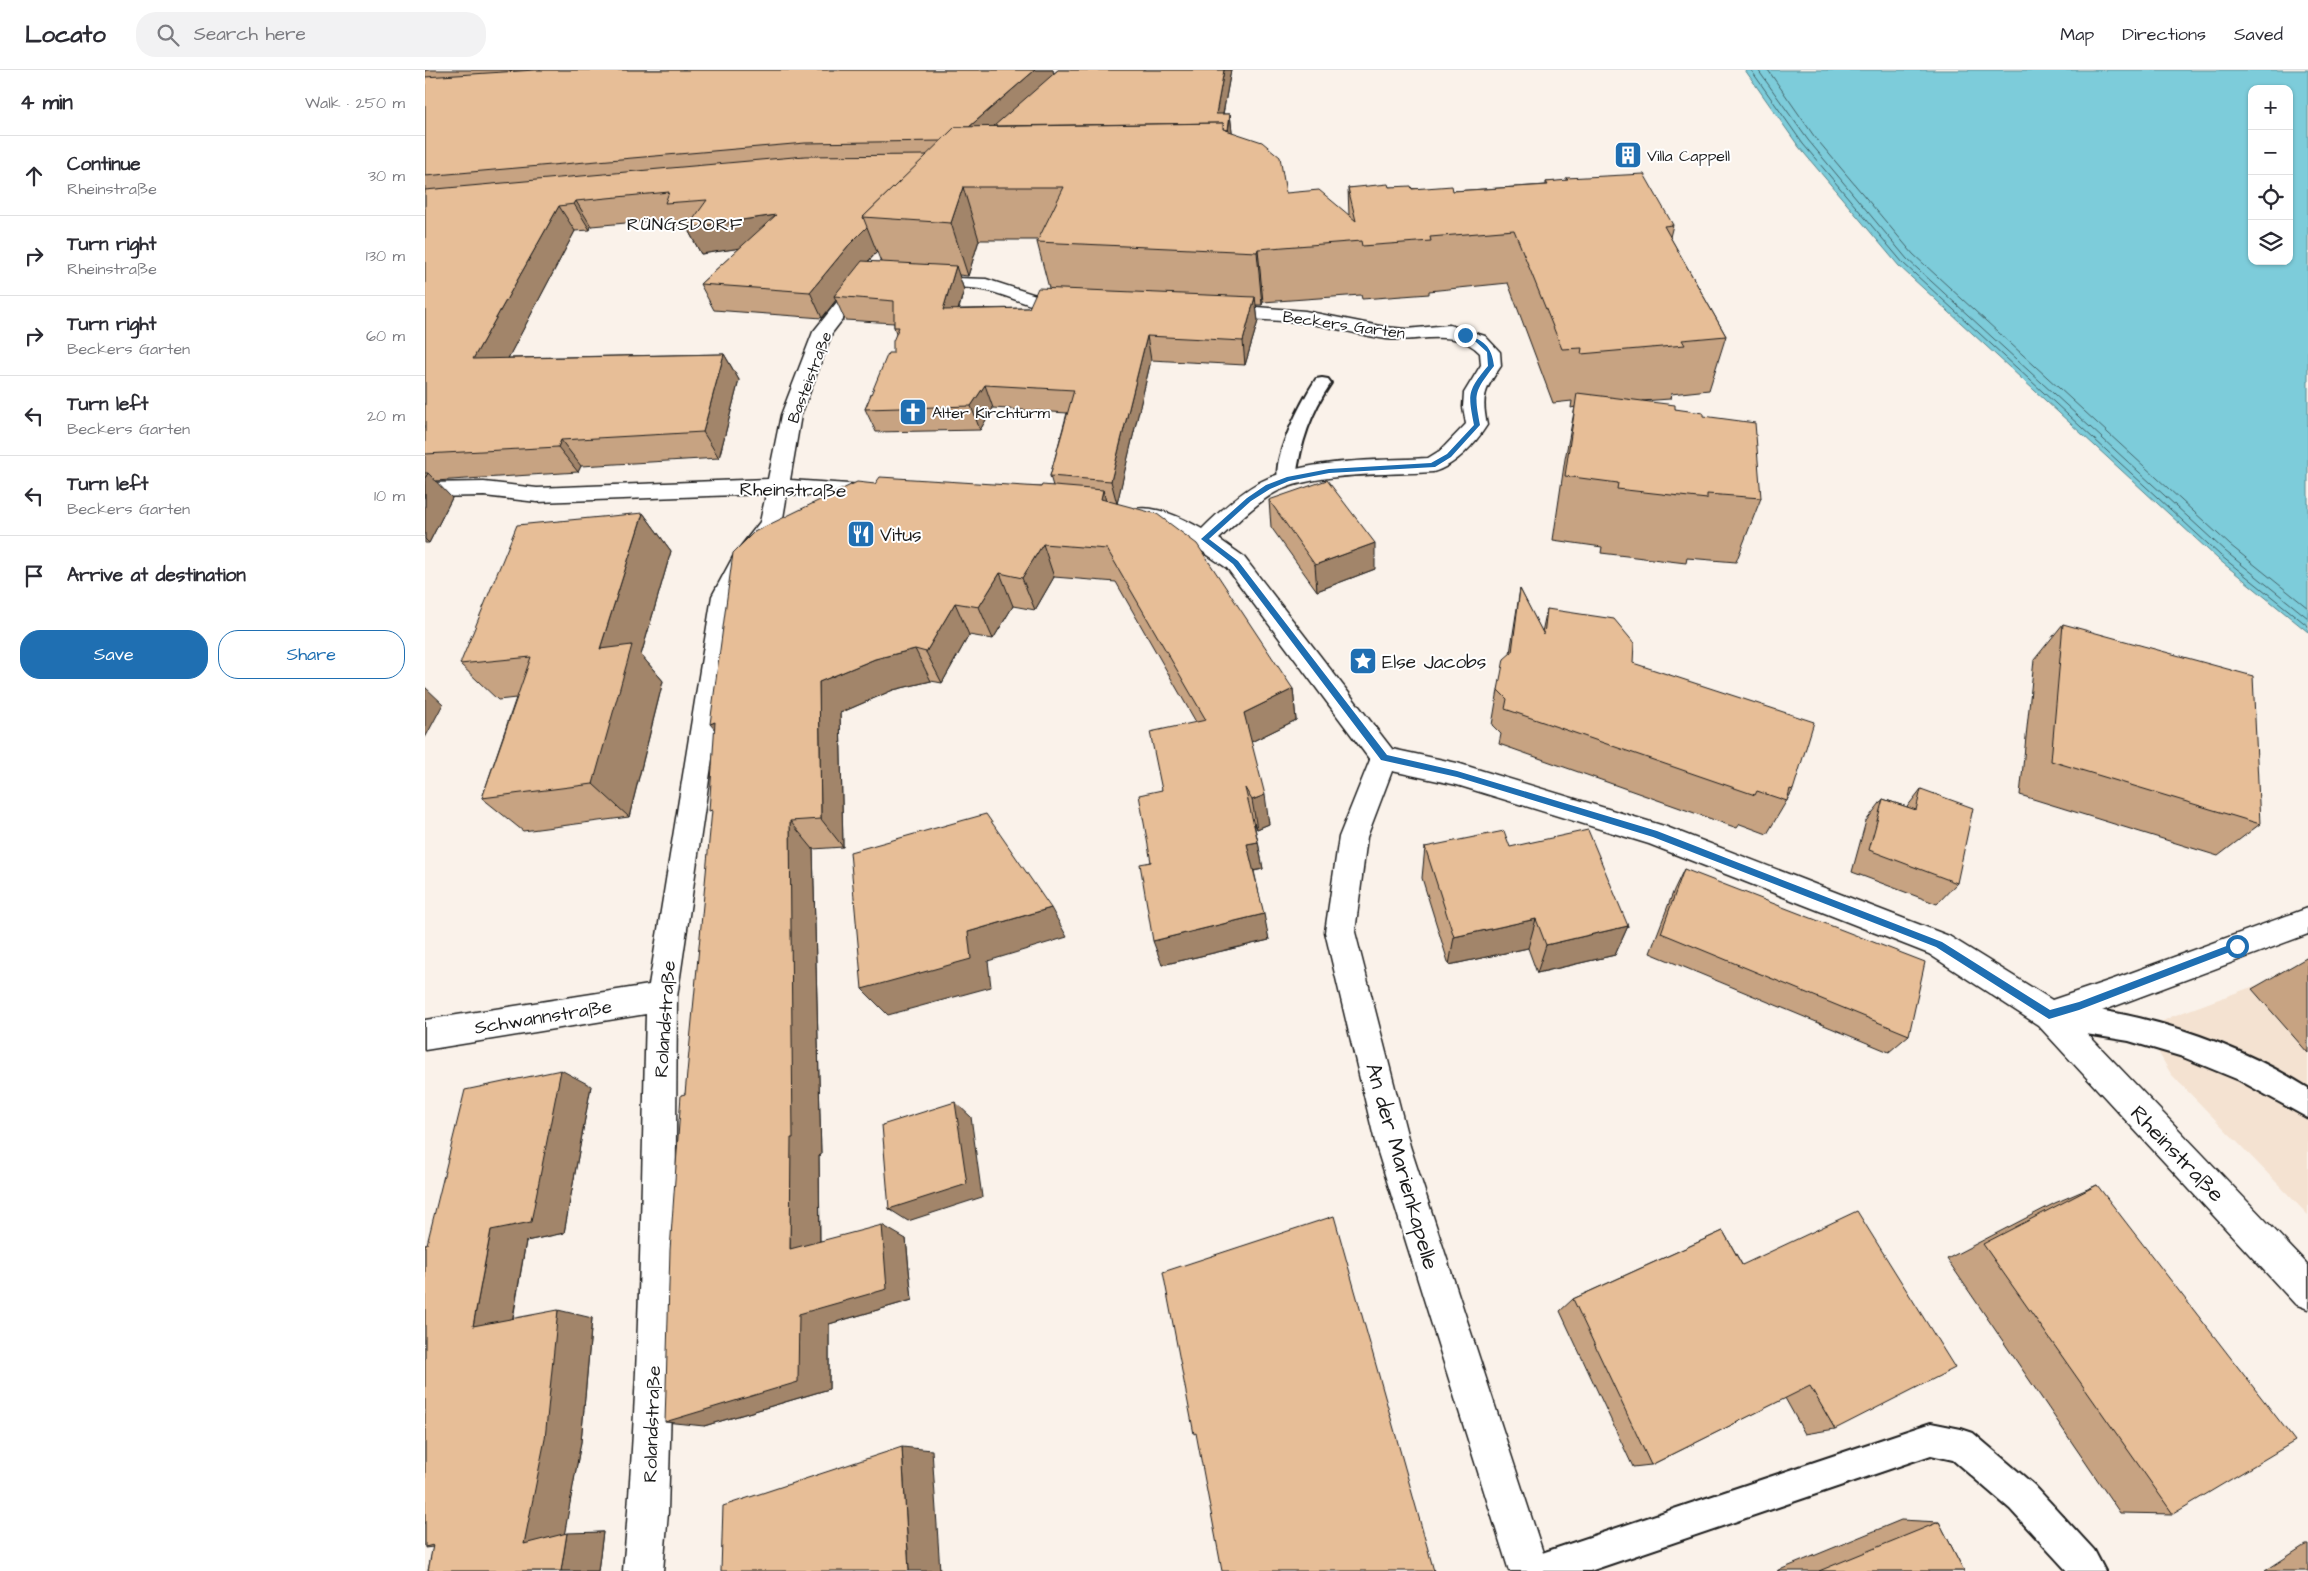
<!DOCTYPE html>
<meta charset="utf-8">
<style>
body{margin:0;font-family:"Architects Daughter",sans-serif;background:#f2f2f3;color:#2b2b33}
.controls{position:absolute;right:15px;top:15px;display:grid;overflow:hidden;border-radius:10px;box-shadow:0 1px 4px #0004}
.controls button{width:45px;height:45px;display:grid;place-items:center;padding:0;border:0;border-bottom:1px solid #e1e1e2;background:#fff;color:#2b2b33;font:25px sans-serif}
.stop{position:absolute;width:15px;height:15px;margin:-11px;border:4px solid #1f6fb2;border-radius:50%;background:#fff}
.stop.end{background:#1f6fb2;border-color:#fff;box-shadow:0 1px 5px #0008}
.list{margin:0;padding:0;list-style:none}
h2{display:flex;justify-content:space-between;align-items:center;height:65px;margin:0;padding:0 20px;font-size:21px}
h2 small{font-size:16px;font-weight:400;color:#7c7c81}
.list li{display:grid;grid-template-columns:32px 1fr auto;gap:15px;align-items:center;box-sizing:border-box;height:80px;padding:0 20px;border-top:1px solid #e1e1e2}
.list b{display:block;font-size:19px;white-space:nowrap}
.list p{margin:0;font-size:16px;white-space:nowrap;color:#7c7c81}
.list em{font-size:16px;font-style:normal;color:#7c7c81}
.actions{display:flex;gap:10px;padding:15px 20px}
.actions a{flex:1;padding:11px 0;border:1px solid #1f6fb2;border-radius:20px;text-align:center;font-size:18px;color:#1f6fb2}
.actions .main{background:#1f6fb2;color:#fff}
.icon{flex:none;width:28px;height:28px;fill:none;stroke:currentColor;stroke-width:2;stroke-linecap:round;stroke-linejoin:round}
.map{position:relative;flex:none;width:1883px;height:1501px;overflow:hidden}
header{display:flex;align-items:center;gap:30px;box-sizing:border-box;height:70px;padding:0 25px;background:#fff;border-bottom:1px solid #e1e1e2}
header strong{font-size:24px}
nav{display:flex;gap:28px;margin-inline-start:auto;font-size:18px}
.search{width:350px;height:45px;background:#f2f2f3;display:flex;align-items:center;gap:12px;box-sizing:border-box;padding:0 18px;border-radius:20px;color:#7c7c81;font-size:19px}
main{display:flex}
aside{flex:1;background:#fff}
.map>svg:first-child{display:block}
</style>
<header>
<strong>Locato</strong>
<div class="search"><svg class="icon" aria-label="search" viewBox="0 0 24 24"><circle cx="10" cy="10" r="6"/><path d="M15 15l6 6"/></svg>Search here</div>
<nav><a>Map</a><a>Directions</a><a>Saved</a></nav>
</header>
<main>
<aside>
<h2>4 min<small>Walk · 250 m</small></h2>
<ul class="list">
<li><svg class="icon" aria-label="ahead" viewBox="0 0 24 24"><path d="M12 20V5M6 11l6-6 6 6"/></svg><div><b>Continue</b><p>Rheinstraße</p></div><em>30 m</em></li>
<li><svg class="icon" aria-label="right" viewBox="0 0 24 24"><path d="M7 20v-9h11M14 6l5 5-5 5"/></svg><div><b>Turn right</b><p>Rheinstraße</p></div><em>130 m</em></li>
<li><svg class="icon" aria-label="right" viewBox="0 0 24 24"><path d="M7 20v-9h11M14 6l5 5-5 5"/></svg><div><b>Turn right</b><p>Beckers Garten</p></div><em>60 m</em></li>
<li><svg class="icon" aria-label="left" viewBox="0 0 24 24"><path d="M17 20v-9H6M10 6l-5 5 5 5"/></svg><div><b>Turn left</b><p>Beckers Garten</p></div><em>20 m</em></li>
<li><svg class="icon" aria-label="left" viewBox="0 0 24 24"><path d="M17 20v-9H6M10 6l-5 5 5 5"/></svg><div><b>Turn left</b><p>Beckers Garten</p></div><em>10 m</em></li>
<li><svg class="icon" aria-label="arrive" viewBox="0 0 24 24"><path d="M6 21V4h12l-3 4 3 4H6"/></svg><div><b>Arrive at destination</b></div></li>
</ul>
<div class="actions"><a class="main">Save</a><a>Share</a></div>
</aside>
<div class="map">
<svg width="1883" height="1501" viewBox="0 0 1883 1501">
<rect width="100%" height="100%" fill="#faf2ea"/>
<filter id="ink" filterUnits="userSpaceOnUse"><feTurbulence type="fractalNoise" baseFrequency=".02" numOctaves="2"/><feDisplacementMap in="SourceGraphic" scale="10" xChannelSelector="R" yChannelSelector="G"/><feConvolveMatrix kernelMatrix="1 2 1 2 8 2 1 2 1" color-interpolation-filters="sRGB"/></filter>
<g filter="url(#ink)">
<!-- built -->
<polygon fill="#f4e2d1" points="1883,896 1883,1145 1746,1004 1728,973 1732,954 1748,946"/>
<!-- water -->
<path fill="#7dccda" stroke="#56868e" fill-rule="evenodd" d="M1320 0H1883V562L1793 489 1474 196 1374 77ZM1827 19H1864V191H1827Z"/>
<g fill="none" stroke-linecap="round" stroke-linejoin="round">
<!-- shore -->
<g stroke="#436268" stroke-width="1">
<polyline points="1326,0 1378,74 1478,193 1796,486 1883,556"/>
<polyline points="1333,0 1383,70 1482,189 1800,481 1883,548"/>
<polyline points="1343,0 1389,66 1488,184 1805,475 1883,538"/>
</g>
<!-- service casing -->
<g stroke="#1c1c1c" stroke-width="4">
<g id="service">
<path d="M897 308 903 309 906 313C886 342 875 374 871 409L869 413 862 415 855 413C843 393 879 327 891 309Z"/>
<path d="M1624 932C1654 937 1685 941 1714 948 1773 962 1832 986 1883 1018V1048L1814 1010 1758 987 1704 971 1624 958 1615 954 1611 945 1615 936Z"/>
<polygon points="1506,1353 1536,1359 1548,1363 1609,1415 1669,1480 1680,1501 1642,1501 1585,1439 1528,1390 1506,1385 1165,1501 1097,1501 1102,1489 1114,1484"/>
</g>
</g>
<!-- minor casing -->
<g stroke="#1c1c1c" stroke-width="3">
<g id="minor">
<path d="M438 206 444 207 447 211 407 263 376 345 365 410 453 416 461 418 464 423 461 428 453 430 362 424 357 454 327 495 311 526 252 927 250 1193 243 1442 238 1501H198C215 1316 216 1129 221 944L0 980V950L224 915 287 526 309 485 335 452 341 424 112 432 59 426 0 427V413L59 412 112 418 343 409 356 345 388 262 432 207Z"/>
<path d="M500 207 561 209 617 227 650 230 652 234 650 238C617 246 590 226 559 220 538 215 515 221 494 216L491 212 494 208Z"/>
<path d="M794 234 880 241 960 257 981 259 1024 255 1060 266 1075 282 1076 296C1060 319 1056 326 1062 355 1050 374 1030 396 1008 402 962 405 894 402 853 421 833 431 810 454 794 469L818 486 967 679 1032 693 1239 756 1524 866 1627 930 1689 909 1883 838V864L1650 951 1883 1195V1239L1870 1234 1613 955 1504 884 1224 774 1032 715 967 701 942 767 930 862 985 1076 1124 1501H1084L951 1076 900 862 914 767 945 690 802 498 768 475 744 462 705 450 702 445 705 440C727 433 758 448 777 459 794 442 815 422 837 411 884 388 952 391 1003 388L1016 380 1041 354 1038 337 1039 323 1056 295 1055 283C1030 257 994 273 961 269 933 265 906 256 879 253 849 249 817 251 787 244L785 240 787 236Z"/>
</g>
</g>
<!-- service -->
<use href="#service" fill="#fff" fill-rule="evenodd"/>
<!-- minor -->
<use href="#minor" fill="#fff" fill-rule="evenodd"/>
</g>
<!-- wall -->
<g fill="#c7a382" stroke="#1c1c1c" fill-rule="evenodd">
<path d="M0 0H628V4L633 0H806L798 44H805L807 62 861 123 924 145 923 118 964 117 1028 121 1121 115V112L1141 111V108L1248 155 1245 167 1301 266 1284 320 1246 324 1245 329 1217 331 1278 346 1336 428 1311 492 1262 488 1261 493 1176 483 1177 477 1128 470 1140 389 1150 337 1146 338 1147 331 1128 333 1083 213 1004 221V224L937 229 936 225 838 232 837 235H831L833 251 820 295 726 290 692 433 868 619 871 650 826 672 844 754 832 759 829 753 833 772 838 799 829 801 844 870 737 895 726 792 737 720 771 652 691 512 629 507 610 540 588 536 568 569 544 565 517 613 506 611 468 620 415 643 418 777 388 779 396 1085 394 1086 395 1171 481 1169 487 1230 404 1254V1319L279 1356 260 1024 450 414 616 417 628 416 625 406 642 343 568 338 555 360 451 362 440 339 468 283 471 263 469 257V253L420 250 411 230 397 248 289 240 275 214 315 178 276 184 262 158 254 159 248 149 166 156 165 160 150 161 83 288 299 284 314 310 294 388 156 396 153 402 10 411 27 428 4 473H0ZM554 170H613L612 172 624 218 604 238 534 239 539 220 534 205 543 206ZM452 182 456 192H443Z"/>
<polygon points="844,430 950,499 892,521 846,457"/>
<polygon points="218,443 246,481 216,585 238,611 204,747 98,761 57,728 91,628 73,630 35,594"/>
<polygon points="1095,519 1117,562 1122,539 1208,593 1368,720 1342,764 1315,754 1312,758 1074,674 1076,664 1067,655 1073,620 1085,583"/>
<polygon points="1638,554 1835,754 1793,786 1595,725 1609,590"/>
<polygon points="1496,719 1532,813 1512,834 1427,802 1441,751 1458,729 1482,737"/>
<polygon points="1000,777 1085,777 1203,856 1190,885 1112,903 1103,878 1024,895 997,808"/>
<polygon points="1259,799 1484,965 1464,982 1225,883 1249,820"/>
<polygon points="1883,887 1883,983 1827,919"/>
<polygon points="166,1016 139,1163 101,1171 88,1249 167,1248 156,1372 139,1464 178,1462 173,1501 3,1501 8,1477 0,1478 0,1174 2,1174"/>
<polygon points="1672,1115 1748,1444 1695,1443 1522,1189 1630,1133"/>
<polygon points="1298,1161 1410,1359 1380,1364 1360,1328 1226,1395 1208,1397 1135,1241 1148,1229"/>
<polygon points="1476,1450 1514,1452 1539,1501 1352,1501"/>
<polygon points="1880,1475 1883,1475 1883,1501 1840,1501"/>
</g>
<!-- shaded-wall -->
<g fill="#a2856a" stroke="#1c1c1c">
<polygon points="610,0 628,0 630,12 565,70 528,71"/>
<polygon points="799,0 806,0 794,66 791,44"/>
<polygon points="805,44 808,69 803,66"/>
<polygon points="538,117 554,170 543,206 526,153"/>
<polygon points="151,131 166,156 165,160 149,134"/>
<polygon points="134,136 150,161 69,315 48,289"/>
<polygon points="351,145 363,171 276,184 262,158"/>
<polygon points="442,157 452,182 409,226 411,230 397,248 385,222 423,176"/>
<polygon points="833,179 838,232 837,235 832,182"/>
<polygon points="531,196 539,220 526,263 518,240"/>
<polygon points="830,227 833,251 820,295 818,271"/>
<polygon points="722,266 726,290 692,434 686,411"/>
<polygon points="299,284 314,310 294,388 278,362"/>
<polygon points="560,315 568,338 555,360 546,336"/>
<polygon points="136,370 156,396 153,402 133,377"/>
<polygon points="3,403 27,428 4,473 0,469 0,408"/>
<polygon points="678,420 687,453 676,429"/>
<polygon points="218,443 246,481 216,585 238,611 204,747 168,714 175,579"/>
<polygon points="950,473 950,499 892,521 890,495"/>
<polygon points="618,474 629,507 610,540 597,508"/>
<polygon points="575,503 588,536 568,569 554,537"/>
<polygon points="530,533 544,565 517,613 501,582"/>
<polygon points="490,579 506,611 468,620 415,643 418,777 396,749 394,612 450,589"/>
<polygon points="0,617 18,634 0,668"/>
<polygon points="868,619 871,650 824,673 819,643"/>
<polygon points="290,652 310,683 285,654"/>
<polygon points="840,725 844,754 832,759 827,730"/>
<polygon points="365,751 388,779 396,1085 394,1086 395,1192 365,1179"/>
<polygon points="833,772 838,799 827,801 822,774"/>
<polygon points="626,838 642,867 563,891 566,917 463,945 437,919 543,862"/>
<polygon points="839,844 844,870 737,895 728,871"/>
<polygon points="1111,849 1103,878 1024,895 1029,867"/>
<polygon points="1203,856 1190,885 1112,903 1121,875"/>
<polygon points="136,1000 166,1016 139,1163 101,1171 85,1264 48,1256 66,1160"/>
<polygon points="530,1032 546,1047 557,1127 483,1151 464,1139"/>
<polygon points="457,1155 481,1169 487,1230 404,1254 404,1319 279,1356 240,1352 374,1244"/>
<polygon points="133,1240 167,1248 156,1372 138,1472 99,1474"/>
<polygon points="477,1377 507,1380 515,1501 484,1501"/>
<polygon points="178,1462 173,1501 136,1501 142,1463"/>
</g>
<!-- building -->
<g fill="#e7be97" stroke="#1c1c1c">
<polygon points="110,0 610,0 544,57 530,57 516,71 380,73 0,106 0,7"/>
<polygon points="633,0 799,0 791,44 805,44 803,60 799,59 798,53 569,56"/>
<polygon points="798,53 798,59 837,72 855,87 861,123 894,120 931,151 923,118 963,114 964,117 986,116 987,119 1027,116 1028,121 1123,115 1121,112 1143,110 1141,108 1219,104 1248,155 1239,156 1301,266 1257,270 1260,275 1156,284 1157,278 1137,279 1089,160 1005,167 1006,171 937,176 936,171 833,179 832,182 612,172 639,117 538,117 526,153 438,147 530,57"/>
<polygon points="502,85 438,147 442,157 423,176 385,222 275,214 351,145 262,158 282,130 240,133 244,122 151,131 149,134 134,136 48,289 299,284 278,362 136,370 133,377 0,384 0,120 380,86"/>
<polygon points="437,191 531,196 518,240 604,238 613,218 830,227 818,271 722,266 686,411 625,406 649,320 560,315 546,336 440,339 463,283 468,283 468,271 474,257 469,257 469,231 409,226"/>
<polygon points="1152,323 1250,335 1250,339 1278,343 1278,346 1330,353 1336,428 1282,424 1282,429 1192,419 1193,413 1140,406"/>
<polygon points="0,403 3,403 0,408"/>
<polygon points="455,407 616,417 617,415 678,420 676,429 732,444 772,474 868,619 819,643 840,725 827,730 820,718 833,772 822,774 839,844 728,871 715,794 726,792 714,725 737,720 725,662 781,650 682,479 618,474 597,508 575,503 554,537 530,533 501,582 490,579 450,589 394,612 396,749 365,751 368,1068 366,1068 365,1179 457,1155 462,1219 374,1244 373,1312 240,1352 245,1180 256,1025 260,1024 287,740 284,741 290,652 285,654 308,483 329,462 432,412 450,414"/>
<polygon points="902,410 950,473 890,495 844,430"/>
<polygon points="218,443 175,579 207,575 168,714 57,728 106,587 35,594 92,455"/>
<polygon points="1095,519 1119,565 1122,539 1189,549 1209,573 1208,593 1389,652 1368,720 1365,719 1362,731 1332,721 1330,725 1080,639 1082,629 1073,620 1079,589 1087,582"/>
<polygon points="1638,554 1828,606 1835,754 1626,691"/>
<polygon points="1496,719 1548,738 1532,813 1444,780 1458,729 1491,740"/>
<polygon points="561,744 626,838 543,862 546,889 437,919 425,782"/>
<polygon points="1163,760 1203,856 1121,875 1111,849 1029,867 1000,777 1079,761 1085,777"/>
<polygon points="1259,799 1500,892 1484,965 1236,863"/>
<polygon points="136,1000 106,1152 66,1160 48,1256 133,1240 120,1369 99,1474 142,1463 136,1501 3,1501 8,1475 0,1477 0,1174 2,1174 40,1020"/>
<polygon points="530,1032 542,1114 464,1139 457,1055"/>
<polygon points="1672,1115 1870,1371 1748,1444 1558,1174"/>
<polygon points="1432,1141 1530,1298 1410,1359 1385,1316 1226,1395 1148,1229 1298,1161 1317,1195"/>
<polygon points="909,1146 1009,1501 797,1501 771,1363 769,1364 738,1202"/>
<polygon points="477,1377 484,1501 296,1501 298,1436"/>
<polygon points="1514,1452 1539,1501 1394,1501"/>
</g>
</g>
<!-- route -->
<path fill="#1f6fb2" d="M1040 264C1058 270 1067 276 1069 296 1049 322 1049 323 1055 355L1026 387 1010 397 904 403 864 411 845 419 826 431 784 469 813 491 962 685 1032 701 1232 761 1517 872 1625 940 1654 932 1812 872 1815 873V878L1654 940 1624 949 1511 877 1228 767 1032 707 956 690 808 494 776 469 822 428 841 415 862 407 904 399 1006 393 1022 384 1049 355C1043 324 1042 321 1063 296L1062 282 1051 272 1038 266Z"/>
<!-- icons -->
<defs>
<g id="building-square" transform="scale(1.4375)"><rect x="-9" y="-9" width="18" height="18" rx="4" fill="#1f6fb2" stroke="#fff"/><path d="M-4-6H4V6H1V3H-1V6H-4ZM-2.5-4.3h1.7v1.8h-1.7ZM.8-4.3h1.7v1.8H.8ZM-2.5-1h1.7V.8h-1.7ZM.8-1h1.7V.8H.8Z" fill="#fff"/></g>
<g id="church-square" transform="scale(1.4375)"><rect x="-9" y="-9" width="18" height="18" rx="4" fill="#1f6fb2" stroke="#fff"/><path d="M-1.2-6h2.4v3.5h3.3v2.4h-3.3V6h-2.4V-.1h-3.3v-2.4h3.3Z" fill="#fff"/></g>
<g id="restaurant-square" transform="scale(1.4375)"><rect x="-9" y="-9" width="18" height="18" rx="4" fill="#1f6fb2" stroke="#fff"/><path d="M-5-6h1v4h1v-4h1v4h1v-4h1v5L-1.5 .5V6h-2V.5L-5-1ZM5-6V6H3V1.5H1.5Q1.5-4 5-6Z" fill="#fff"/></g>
<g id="sight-square" transform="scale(1.4375)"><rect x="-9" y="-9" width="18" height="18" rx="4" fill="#1f6fb2" stroke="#fff"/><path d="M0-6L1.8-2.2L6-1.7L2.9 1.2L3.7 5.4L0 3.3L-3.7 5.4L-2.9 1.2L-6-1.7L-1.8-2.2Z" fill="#fff"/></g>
</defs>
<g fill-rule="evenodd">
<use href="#building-square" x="1203" y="85"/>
<use href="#church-square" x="488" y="342"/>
<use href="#restaurant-square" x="436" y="464"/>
<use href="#sight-square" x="938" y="591"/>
</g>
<g text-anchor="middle" stroke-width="4" stroke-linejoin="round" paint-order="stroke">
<!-- far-poi labels -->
<g font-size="16" fill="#1c1c1c" stroke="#fff" text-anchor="start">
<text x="1222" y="91">Villa Cappell</text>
<text x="507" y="348">Alter Kirchturm</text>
</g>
<!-- far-street labels -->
<g font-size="16" fill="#1c1c1c" stroke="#fff">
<text transform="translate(919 254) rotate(8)" y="6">Beckers Garten</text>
<text transform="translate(384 307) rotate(-69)" y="6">Basteistraße</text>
</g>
<!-- far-quarter labels -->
<g font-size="18" letter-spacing="1" fill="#1c1c1c" stroke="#fff">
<text x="260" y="160">RÜNGSDORF</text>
</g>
<!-- street labels -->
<g font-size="19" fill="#1c1c1c" stroke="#fff">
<text transform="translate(368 419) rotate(1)" y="7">Rheinstraße</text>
<text transform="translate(118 946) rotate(-9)" y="7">Schwannstraße</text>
<text transform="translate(239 949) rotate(-86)" y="7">Rolandstraße</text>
<text transform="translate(226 1354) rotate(-88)" y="7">Rolandstraße</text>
</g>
<!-- poi labels -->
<g font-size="19" fill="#1c1c1c" stroke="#fff" text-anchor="start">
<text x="455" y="471">Vitus</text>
<text x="957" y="598">Else Jacobs</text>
</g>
<!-- near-street labels -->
<g font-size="22" fill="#1c1c1c" stroke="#fff">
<text transform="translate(1753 1083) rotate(46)" y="8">Rheinstraße</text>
<text transform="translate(978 1096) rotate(74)" y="8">An der Marienkapelle</text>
</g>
</g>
</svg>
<div class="controls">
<button>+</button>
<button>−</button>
<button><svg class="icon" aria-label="locate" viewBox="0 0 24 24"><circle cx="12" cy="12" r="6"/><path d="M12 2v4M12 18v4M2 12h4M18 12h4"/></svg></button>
<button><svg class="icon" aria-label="layers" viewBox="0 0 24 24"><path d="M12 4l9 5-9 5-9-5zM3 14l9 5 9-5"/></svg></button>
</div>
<div class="stop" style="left:1812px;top:876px"></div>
<div class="stop end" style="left:1040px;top:265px"></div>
</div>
</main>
